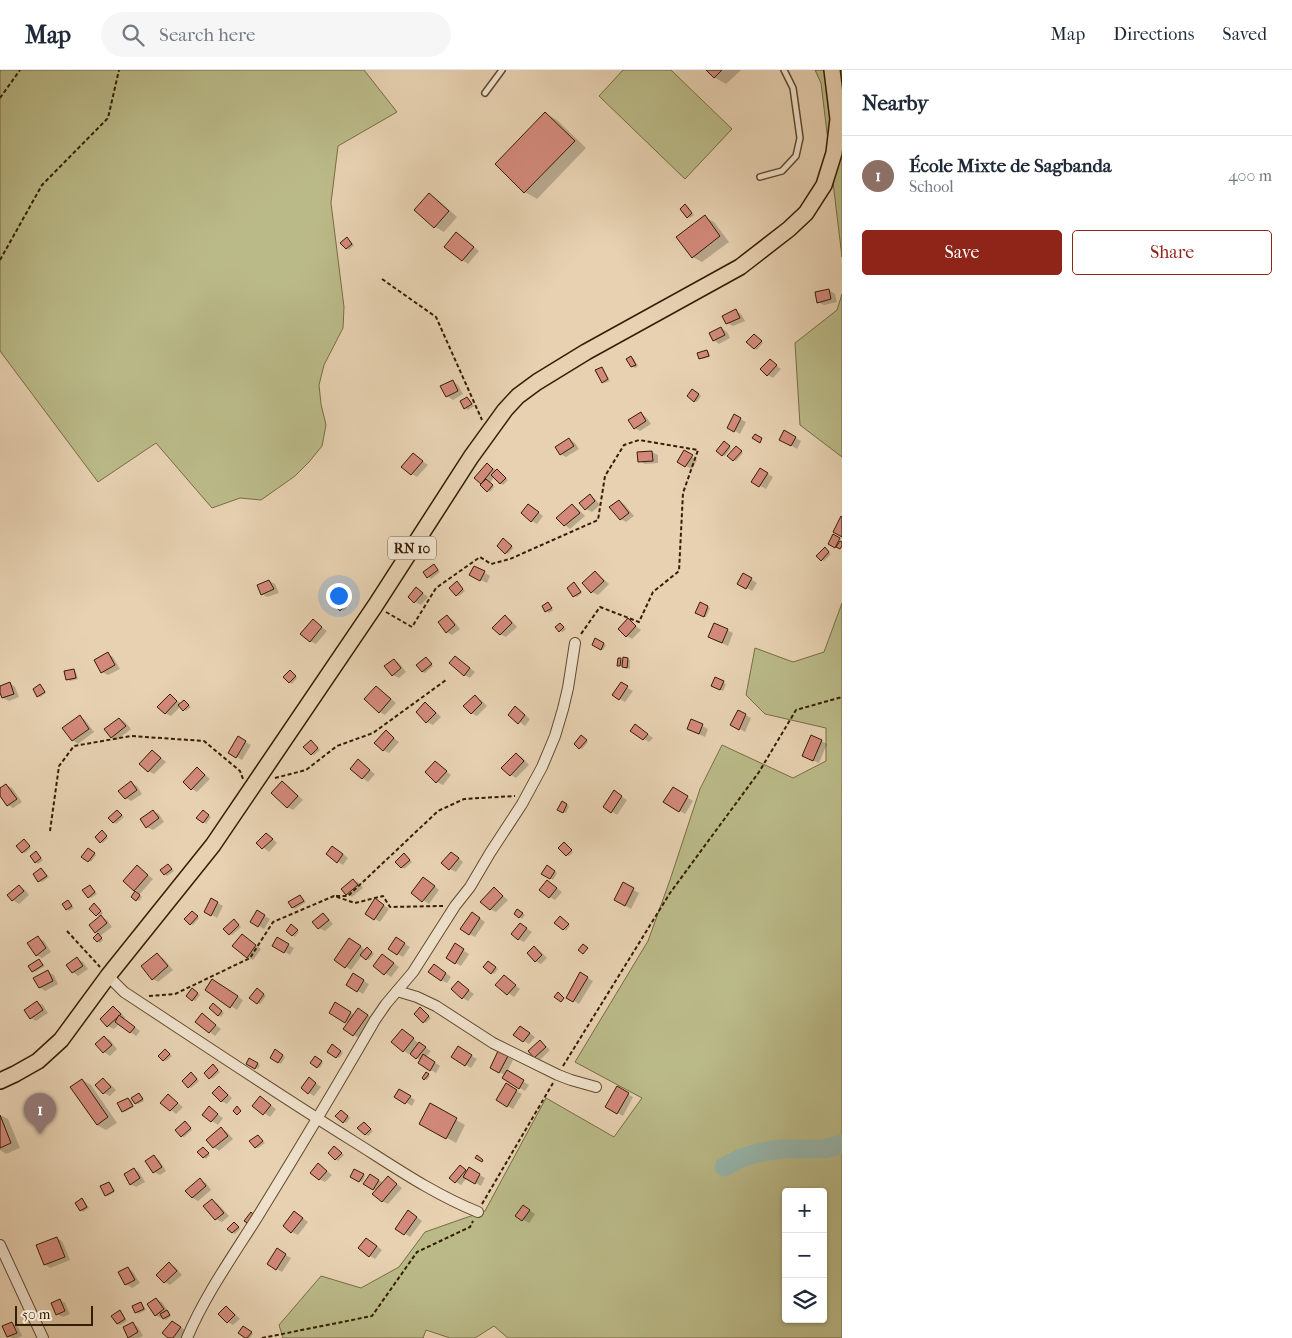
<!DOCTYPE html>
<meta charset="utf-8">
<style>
body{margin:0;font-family:"IM FELL French Canon",serif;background:#f6f6f7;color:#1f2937}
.controls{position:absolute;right:15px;bottom:15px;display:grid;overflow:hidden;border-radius:5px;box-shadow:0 1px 4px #0004}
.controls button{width:45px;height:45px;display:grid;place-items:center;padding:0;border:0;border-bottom:1px solid #e0e1e3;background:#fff;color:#1f2937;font:25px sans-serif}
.scale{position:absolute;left:15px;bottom:12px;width:78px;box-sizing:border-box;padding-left:5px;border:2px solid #351d00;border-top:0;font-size:14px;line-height:18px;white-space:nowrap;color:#351d00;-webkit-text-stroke:4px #efe1cc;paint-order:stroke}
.you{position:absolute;left:338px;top:525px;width:18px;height:18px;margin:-12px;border:4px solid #fff;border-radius:50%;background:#1a73e8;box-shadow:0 0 0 8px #1a73e833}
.badge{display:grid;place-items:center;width:32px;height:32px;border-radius:50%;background:#8f2418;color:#fff;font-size:16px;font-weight:700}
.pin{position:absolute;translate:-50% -41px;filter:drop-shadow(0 1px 2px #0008)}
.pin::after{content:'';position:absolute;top:26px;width:18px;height:15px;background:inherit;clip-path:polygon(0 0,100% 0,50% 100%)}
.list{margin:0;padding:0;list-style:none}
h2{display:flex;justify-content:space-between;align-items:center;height:65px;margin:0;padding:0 20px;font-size:21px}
h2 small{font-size:16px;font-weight:400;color:#747a83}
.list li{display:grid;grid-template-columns:32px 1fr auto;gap:15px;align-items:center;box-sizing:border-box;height:80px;padding:0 20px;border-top:1px solid #e0e1e3}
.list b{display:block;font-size:19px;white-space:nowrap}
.list p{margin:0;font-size:16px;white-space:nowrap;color:#747a83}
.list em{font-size:16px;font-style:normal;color:#747a83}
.actions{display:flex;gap:10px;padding:15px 20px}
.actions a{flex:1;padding:11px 0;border:1px solid #8f2418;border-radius:5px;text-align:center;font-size:18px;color:#8f2418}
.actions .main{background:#8f2418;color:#fff}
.icon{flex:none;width:28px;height:28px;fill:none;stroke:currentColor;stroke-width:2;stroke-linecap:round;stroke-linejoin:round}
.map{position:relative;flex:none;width:842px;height:1268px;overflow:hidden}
header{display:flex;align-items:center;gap:30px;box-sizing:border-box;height:70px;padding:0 25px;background:#fff;border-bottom:1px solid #e0e1e3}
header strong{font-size:24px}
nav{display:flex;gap:28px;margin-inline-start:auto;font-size:18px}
.search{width:350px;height:45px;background:#f6f6f7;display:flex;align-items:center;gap:12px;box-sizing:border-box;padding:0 18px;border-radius:28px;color:#747a83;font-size:19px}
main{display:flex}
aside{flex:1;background:#fff}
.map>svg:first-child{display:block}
</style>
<header>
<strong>Map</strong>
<div class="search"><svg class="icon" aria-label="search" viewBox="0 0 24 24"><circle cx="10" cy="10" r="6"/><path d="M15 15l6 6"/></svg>Search here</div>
<nav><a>Map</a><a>Directions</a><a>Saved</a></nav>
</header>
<main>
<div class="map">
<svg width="842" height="1268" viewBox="0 0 842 1268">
<rect width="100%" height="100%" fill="#e7d1b1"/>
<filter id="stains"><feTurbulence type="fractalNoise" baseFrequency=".004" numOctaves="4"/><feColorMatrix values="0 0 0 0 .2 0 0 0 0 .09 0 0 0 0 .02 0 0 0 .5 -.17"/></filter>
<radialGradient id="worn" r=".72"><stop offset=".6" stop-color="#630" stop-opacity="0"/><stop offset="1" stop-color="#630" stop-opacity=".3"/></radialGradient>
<!-- green -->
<g fill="#baba88" stroke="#786c44" fill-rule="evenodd">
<polygon points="0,0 364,0 397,42 338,76 331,133 344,237 343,258 324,295 319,315 321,334 326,355 322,376 309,392 295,406 261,430 240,428 212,438 156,373 98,412 0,281"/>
<polygon points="623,0 671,0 732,59 685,109 599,26"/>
<polygon points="815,0 842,0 842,187 821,13"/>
<polygon points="842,224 842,387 800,355 795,273 837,240"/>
<path d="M842 533V1268H508L494 1256 475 1268H450L426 1260 423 1268H283L279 1255 321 1206 361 1218 399 1197 425 1162 485 1141 546 1028 614 1067 642 1028 575 992 648 871 670 810 700 719 722 675 793 708 826 691V658L765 644 746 625 755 578 793 592 824 582ZM786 1122H823V1249H786Z"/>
</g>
<!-- shadow -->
<g fill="#0003">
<polygon points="708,0 741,0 726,14 714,7"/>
<polygon points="545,43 557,50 586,78 537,129 525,122"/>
<polygon points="430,124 438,130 457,147 444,162 435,157 415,140"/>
<polygon points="685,136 694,145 690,148 688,147"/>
<polygon points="705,147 714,152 729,172 702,192 693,187"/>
<polygon points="457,164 479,181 468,194 446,177"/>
<polygon points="349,170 354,175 349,180 347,178"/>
<polygon points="829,220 835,224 837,232 824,235 818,232"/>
<polygon points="736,241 741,244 745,251 733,256 727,253"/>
<polygon points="721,258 727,262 730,268 719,274 714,270"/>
<polygon points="757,267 763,273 757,280 748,272"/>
<polygon points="707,281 709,282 710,287 702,289 700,288"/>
<polygon points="631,287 634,289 638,296 635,298 632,296"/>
<polygon points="770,290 781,299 773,308 768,305"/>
<polygon points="602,298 604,300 610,311 605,313 603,312"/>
<polygon points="452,311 458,315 463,324 453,330 447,326"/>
<polygon points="693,320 701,326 697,332 694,331"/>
<polygon points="467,328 470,330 474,336 468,340 465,338"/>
<polygon points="641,344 646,347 651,354 640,361 635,358"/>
<polygon points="734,346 746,352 740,364 729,357"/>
<polygon points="785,362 801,371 797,379 781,369"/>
<polygon points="569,369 575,373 579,379 566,387 560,384"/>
<polygon points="724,373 731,378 725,386 723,385"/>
<polygon points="738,379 743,383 736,391 734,390"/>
<polygon points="652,382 658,385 658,393 645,394 639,391"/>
<polygon points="684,382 697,390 692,399 678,392"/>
<polygon points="413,384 428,395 417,407 412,404"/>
<polygon points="487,395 500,402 508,410 503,415 494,407 490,413 494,417 490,422 481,413"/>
<polygon points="760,399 773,407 766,419 753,412"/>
<polygon points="590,425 595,429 600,435 592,442 586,439"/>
<polygon points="619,431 624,434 634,446 626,452 621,449"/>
<polygon points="572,435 578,439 585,446 570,459 565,455"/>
<polygon points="534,439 543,446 537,454 532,451"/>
<polygon points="506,471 513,478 508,484 506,483"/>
<polygon points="827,480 831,484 824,491 822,490"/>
<polygon points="434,495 440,502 431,509 425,502"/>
<polygon points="475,497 490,506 487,513 471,505"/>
<polygon points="595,502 600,506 609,514 598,525 592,522"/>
<polygon points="744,505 757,513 752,521 739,513"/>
<polygon points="269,511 275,514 279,523 267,527 262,524"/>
<polygon points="457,513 465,521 459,526 456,525"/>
<polygon points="574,514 582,523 577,527 574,526"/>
<polygon points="416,518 428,527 421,535 415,532"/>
<polygon points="341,533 347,538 343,541 336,535"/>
<polygon points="548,534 553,540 549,543 543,537"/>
<polygon points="701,534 710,538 706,547 697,543"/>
<polygon points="447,546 453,550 460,559 452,565 447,562"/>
<polygon points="505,547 511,550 517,557 506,567 500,564"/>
<polygon points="628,550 641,560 632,569 627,566"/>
<polygon points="313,551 327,561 316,574 310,571"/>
<polygon points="560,554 566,559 563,562 560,561"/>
<polygon points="727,560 733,563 728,576 709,567"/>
<polygon points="596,570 606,575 603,580 593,574"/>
<polygon points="108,584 113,587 120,599 108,605 102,602"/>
<polygon points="456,587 475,602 470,608 464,605"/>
<polygon points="624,588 630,590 630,599 618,595 619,589 624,591"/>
<polygon points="426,589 433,596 425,603 423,602"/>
<polygon points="394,590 399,593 406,602 399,608 393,605"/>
<polygon points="74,600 76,602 78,609 70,611 67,609"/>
<polygon points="292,603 297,608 292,614 285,607"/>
<polygon points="716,609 726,614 723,621 713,616"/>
<polygon points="10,613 15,617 19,627 9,631 3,628 0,617"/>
<polygon points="621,614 633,621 625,632 614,625"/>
<polygon points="40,616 42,617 46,623 40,627 38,626"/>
<polygon points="377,617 382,621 396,633 385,645 380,642"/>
<polygon points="170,625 181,634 184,631 191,637 186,641 181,636 171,646 165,643"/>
<polygon points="475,627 481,630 487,636 477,646 471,643"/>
<polygon points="425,634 431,637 441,647 433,655 427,652"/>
<polygon points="521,641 530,649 525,656 510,644"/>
<polygon points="738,641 751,648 745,662 732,654"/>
<polygon points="80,647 85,650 94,662 78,674 73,670"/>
<polygon points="120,649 125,652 131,659 117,670 111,667"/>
<polygon points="692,651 708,659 705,667 694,662"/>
<polygon points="641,659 653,668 649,672 644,669"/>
<polygon points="386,662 399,672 389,683 383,680"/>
<polygon points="812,666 827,674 819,693 809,689"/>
<polygon points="238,668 251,675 242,690 229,682"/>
<polygon points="583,668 588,672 582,679 580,678"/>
<polygon points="313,673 320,680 314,685 312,684"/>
<polygon points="153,682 158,685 166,692 154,704 148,701"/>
<polygon points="516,684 522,687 529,695 516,708 511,705"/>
<polygon points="358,691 375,704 368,712 351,699"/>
<polygon points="435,692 451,705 443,715 437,712"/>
<polygon points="197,698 202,702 210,709 197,722 192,719"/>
<polygon points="282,712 288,716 303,730 293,740 287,737"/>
<polygon points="131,713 137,716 142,724 131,731 126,728"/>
<polygon points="6,715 12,718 22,732 13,738 8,735 0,724 0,719"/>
<polygon points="673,718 693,731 685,744 665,732"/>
<polygon points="614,722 627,730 617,745 605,737"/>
<polygon points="562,733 569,736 566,743 559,740"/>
<polygon points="118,741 124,747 116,754 110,748"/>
<polygon points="153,741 159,744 164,752 153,760 147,757"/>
<polygon points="205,743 211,747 206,754 198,748"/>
<polygon points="104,763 108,768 103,773 101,772"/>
<polygon points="266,764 272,768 277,773 269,782 258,773"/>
<polygon points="26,772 31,778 25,783 23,782"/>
<polygon points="567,775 573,782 569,786 567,785"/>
<polygon points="88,779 96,785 91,792 83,787"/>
<polygon points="338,780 348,788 343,795 337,791"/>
<polygon points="36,782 43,790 38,794 36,792"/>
<polygon points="406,786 412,792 404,799 397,792"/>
<polygon points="456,786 463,792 456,802 450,799"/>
<polygon points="168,795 174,801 167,806 165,804"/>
<polygon points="137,796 153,809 139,825 142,827 139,831 133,827 137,821 135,820"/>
<polygon points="547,797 557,803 553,810 543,804"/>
<polygon points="42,799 49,807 42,812 39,811"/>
<polygon points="353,810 359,813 363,818 352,827 347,824"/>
<polygon points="429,812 439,820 429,834 413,823"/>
<polygon points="623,814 639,823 631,839 615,830"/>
<polygon points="553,815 562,822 555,830 550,827"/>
<polygon points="19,816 25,820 29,825 19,834 13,830 9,825"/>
<polygon points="90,816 97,824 91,828 88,827"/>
<polygon points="494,819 508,830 496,842 490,839"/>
<polygon points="300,826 306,832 295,839 290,832"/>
<polygon points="212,830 223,836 217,848 206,841"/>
<polygon points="68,832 74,838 69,841 67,839"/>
<polygon points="381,833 389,839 380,852 366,843"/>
<polygon points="96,836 103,843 100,846 107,850 112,857 100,866 103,870 100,873 94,868 99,864 96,862 100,847 90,839"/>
<polygon points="518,840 525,845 522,849 515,844"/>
<polygon points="257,842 270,849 264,859 251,851"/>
<polygon points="194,844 199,848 193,855 191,854"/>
<polygon points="323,844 328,848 333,854 325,861 319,858"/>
<polygon points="478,847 485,852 475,867 469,864"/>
<polygon points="563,849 570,856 566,861 556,853"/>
<polygon points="236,852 241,857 232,865 230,864"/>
<polygon points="294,857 299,862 295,867 288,861"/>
<polygon points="526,858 532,862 524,872 518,869"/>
<polygon points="38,868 44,871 51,882 42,888 36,885"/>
<polygon points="247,869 261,879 253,890 247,887"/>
<polygon points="277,869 294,878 290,885 274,875"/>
<polygon points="397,869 410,877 403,887 390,879"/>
<polygon points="355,873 366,880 369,880 374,884 369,890 362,885 351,900 335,889"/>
<polygon points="455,875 469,884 461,896 447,888"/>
<polygon points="534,877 540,881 547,888 541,894 535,891"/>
<polygon points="157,885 163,888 173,900 158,912 153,909"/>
<polygon points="77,889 83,892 88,899 78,906 73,902"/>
<polygon points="388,889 399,897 391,907 375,896"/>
<polygon points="39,890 45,896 35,902 33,901"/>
<polygon points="490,894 498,899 494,904 484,897"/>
<polygon points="440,899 451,907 447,913 441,910"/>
<polygon points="48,902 54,905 58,914 45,921 39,917"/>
<polygon points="581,904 593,911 579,934 568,927"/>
<polygon points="353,905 369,914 363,924 347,914"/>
<polygon points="509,910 520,919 514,927 497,915"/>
<polygon points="218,914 243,930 237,940 206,920"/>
<polygon points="463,916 474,924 468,931 463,928"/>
<polygon points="195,921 200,925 195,931 193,930"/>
<polygon points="259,921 266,926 260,934 257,933"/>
<polygon points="37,932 43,935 48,943 36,951 31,948"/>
<polygon points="335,934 354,945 364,942 373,949 360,969 345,959 349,953 330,942"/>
<polygon points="216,936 224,943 221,947 218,945"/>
<polygon points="113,937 119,941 125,947 124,949 140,961 136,966 119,954 114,959 108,956 101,949"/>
<polygon points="422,940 431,948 426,953 424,952"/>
<polygon points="202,945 221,959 215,966 196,951"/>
<polygon points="526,960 535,967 529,974 524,971"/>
<polygon points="407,963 418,973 431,981 426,987 440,996 436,1003 419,993 421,991 410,983 409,984 404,981"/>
<polygon points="104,967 110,970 117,979 110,986 104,982 97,974"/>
<polygon points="540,972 545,975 550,980 540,990 535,987"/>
<polygon points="333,976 343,983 339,988 329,981"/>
<polygon points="458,978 477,989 471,998 453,987"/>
<polygon points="275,981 285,987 281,994 271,988"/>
<polygon points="168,982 172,986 166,991 163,990"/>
<polygon points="499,983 513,990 507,1002 529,1015 525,1021 503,1008 505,1005 491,998"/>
<polygon points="315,988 323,993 320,998 312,993"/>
<polygon points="249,989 260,995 258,999 247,993"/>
<polygon points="215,997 220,1002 212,1009 210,1008"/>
<polygon points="426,1004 430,1006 427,1010 423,1008"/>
<polygon points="194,1005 199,1011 191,1018 189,1017"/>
<polygon points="82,1010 91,1015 117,1053 106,1060 97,1055"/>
<polygon points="103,1010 109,1013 116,1020 110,1026 104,1023"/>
<polygon points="314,1012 321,1017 314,1026 309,1023"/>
<polygon points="506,1015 522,1024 513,1039 498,1030"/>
<polygon points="219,1018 225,1021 232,1028 227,1034 221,1031"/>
<polygon points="617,1018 633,1027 623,1046 607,1037"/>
<polygon points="139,1024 144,1031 138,1034 136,1033"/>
<polygon points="405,1024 415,1030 412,1036 396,1026"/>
<polygon points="169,1026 183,1037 176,1044 171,1040"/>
<polygon points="261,1028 276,1039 270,1047 254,1036"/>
<polygon points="128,1029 131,1030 134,1037 125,1042 123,1041"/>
<polygon points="430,1035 465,1055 456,1073 421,1053"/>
<polygon points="209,1038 223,1048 218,1055 204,1045"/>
<polygon points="343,1043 350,1048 346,1053 344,1052"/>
<polygon points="0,1045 8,1049 20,1078 6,1084 0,1080"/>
<polygon points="187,1054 192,1060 184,1067 182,1066"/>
<polygon points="366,1055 373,1061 368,1066 359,1058"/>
<polygon points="221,1058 227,1062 233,1069 219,1081 214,1077"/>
<polygon points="258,1066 265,1073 258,1078 255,1077"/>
<polygon points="335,1077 344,1085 338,1091 329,1083"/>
<polygon points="203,1078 210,1085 206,1089 199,1082"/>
<polygon points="154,1087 159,1090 166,1101 160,1105 154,1102"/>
<polygon points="319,1095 332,1105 325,1112 319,1109"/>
<polygon points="460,1097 467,1101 469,1099 485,1108 481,1116 467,1108 461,1115 456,1112"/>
<polygon points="134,1099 139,1102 145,1112 136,1117 131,1114"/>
<polygon points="355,1100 365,1106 362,1112 351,1106"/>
<polygon points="370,1105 383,1113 393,1111 402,1118 388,1134 382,1131 377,1121 365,1113"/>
<polygon points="200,1110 206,1113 211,1120 198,1131 193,1128 187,1121"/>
<polygon points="109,1113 111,1114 115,1122 108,1126 106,1125"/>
<polygon points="82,1130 84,1131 89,1138 83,1142 81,1140 76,1133"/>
<polygon points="212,1130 218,1134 229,1146 222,1152 216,1149"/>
<polygon points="529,1140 535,1144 529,1153 517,1146"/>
<polygon points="295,1142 308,1152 298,1165 292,1162"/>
<polygon points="414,1145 422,1151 410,1167 397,1158"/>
<polygon points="237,1155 240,1159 235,1164 233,1162"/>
<polygon points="57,1168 62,1171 70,1190 50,1198 45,1194"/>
<polygon points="372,1172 382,1180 375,1189 370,1186"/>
<polygon points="277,1180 291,1188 282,1202 269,1194"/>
<polygon points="169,1194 175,1197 182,1205 170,1215 165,1212"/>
<polygon points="128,1198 133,1202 140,1213 132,1218 126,1214 120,1203"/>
<polygon points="156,1229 162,1232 171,1246 166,1250 163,1247 161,1248 155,1245"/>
<polygon points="60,1230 65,1233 70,1244 63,1247 57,1244"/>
<polygon points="141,1234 143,1235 146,1240 138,1244 136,1242"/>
<polygon points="226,1238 232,1241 240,1249 233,1255 228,1252"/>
<polygon points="120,1242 122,1243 127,1251 120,1255 118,1254 113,1246"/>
<polygon points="12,1253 18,1257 22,1266 17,1268 11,1268 8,1266"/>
<polygon points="133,1254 138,1257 143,1266 138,1268 131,1268 129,1267"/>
<polygon points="178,1255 186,1261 181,1268 171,1268 164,1263"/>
<polygon points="246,1259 253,1264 250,1268 247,1268"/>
</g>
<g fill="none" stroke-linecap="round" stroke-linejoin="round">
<!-- river -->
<polyline stroke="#97b7ad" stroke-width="19" points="724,1097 741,1088 761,1082 781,1079 824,1079 842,1074"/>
</g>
<!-- building -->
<g fill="#d3897b" stroke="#351d00">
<polygon points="706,0 722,0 714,8"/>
<polygon points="545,42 575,71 524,123 495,94"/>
<polygon points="429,123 449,141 434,158 414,140"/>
<polygon points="685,134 692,143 687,148 680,139"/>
<polygon points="705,145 720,166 692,188 676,167"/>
<polygon points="456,162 474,177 462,191 444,177"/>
<polygon points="347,167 352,174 346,179 340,173"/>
<polygon points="829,219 831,229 817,233 815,222"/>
<polygon points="736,239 740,248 726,254 722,246"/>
<polygon points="721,257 725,265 713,271 709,263"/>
<polygon points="754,264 762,271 754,279 746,272"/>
<polygon points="707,280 709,286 699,289 697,283"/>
<polygon points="631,286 636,295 631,297 626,289"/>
<polygon points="770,289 777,295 767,306 760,299"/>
<polygon points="602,297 608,309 602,313 595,300"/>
<polygon points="453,310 458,321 446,327 440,316"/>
<polygon points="692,319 699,324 694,332 687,326"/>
<polygon points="467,327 472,334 464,339 460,331"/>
<polygon points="641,342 646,351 634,359 628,350"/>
<polygon points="734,344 741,348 734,362 727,358"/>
<polygon points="784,360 796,367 791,376 779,370"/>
<polygon points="755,364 762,368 760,373 752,368"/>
<polygon points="569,368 574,376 560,385 555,377"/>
<polygon points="724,371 730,376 722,386 716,381"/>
<polygon points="736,376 742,381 733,391 727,386"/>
<polygon points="684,380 693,385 685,397 677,392"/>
<polygon points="652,381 653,391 638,392 637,382"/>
<polygon points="413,383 423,391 411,405 401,397"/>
<polygon points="487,393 493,399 481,414 474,408"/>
<polygon points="760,398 768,403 759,417 751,412"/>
<polygon points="497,399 506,408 500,414 491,405"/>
<polygon points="486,409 493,415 487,422 480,415"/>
<polygon points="590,424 595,431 585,440 579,433"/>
<polygon points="619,430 629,443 620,450 609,437"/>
<polygon points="528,434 539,442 531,452 521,443"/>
<polygon points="572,434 580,443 564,456 556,448"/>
<polygon points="841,446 842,447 842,467 833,462"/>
<polygon points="833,464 840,468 835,478 828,474"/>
<polygon points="503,468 512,476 505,484 497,476"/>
<polygon points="840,471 842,472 842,476 840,479 836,477"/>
<polygon points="825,477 829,482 821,491 816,486"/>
<polygon points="434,494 438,500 427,508 423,502"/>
<polygon points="474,496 485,501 480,511 469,505"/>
<polygon points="595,501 604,511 591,523 582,513"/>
<polygon points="743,503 752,508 746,519 737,514"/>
<polygon points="269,510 274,519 261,525 257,515"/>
<polygon points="457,511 463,519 456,526 449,518"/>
<polygon points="574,512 581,522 573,527 567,518"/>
<polygon points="416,517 423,523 414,533 408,527"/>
<polygon points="339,530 345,536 340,541 334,535"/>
<polygon points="548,532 552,538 545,542 542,536"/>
<polygon points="700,532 708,536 704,547 695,543"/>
<polygon points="447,545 455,555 446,563 438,552"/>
<polygon points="505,545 512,553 500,565 492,558"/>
<polygon points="628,548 636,556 626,567 618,559"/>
<polygon points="313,549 322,557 310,572 300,564"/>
<polygon points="560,553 564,557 559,562 555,557"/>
<polygon points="714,553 728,559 722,573 708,567"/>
<polygon points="595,568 604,573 601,580 592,575"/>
<polygon points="108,582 115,595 101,603 94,590"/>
<polygon points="455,586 470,598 464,606 449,593"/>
<polygon points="426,587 432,594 422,602 416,595"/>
<polygon points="623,587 628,588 627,598 622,597"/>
<polygon points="618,588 621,588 620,596 617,596"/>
<polygon points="394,589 401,598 392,606 384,596"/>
<polygon points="74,599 76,608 66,610 64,601"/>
<polygon points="290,600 296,606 289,613 283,607"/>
<polygon points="715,607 724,611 720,620 711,616"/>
<polygon points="10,612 14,624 2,628 0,623 0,616"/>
<polygon points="621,612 628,616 619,630 612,625"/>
<polygon points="40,614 45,622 37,627 33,619"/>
<polygon points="376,616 391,629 379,643 364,629"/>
<polygon points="170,624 177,631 165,644 157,637"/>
<polygon points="475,625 482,633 471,644 463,636"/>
<polygon points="184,630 189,635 183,641 178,635"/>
<polygon points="425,632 436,643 426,653 416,642"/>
<polygon points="515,636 525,645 518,654 508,645"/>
<polygon points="738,640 746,644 739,660 730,655"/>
<polygon points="80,645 89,659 72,671 62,658"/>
<polygon points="119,648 126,656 111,668 104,659"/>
<polygon points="691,649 703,654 699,664 687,659"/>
<polygon points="635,654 648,664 643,670 630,661"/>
<polygon points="386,660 394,668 383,681 374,673"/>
<polygon points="581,665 587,670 579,679 574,674"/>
<polygon points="811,665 822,670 813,691 802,686"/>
<polygon points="238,666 246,671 236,688 228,683"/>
<polygon points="311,670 318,678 311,685 303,677"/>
<polygon points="152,680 161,688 148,702 139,694"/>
<polygon points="516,683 524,691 510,706 501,698"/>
<polygon points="358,689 370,700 362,709 350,699"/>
<polygon points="435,691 447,701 436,713 425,702"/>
<polygon points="197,697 205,705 191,720 183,712"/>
<polygon points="131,711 137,720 125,729 118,721"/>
<polygon points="282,711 298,726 287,738 271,723"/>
<polygon points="6,714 17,729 7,736 0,726 0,718"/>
<polygon points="673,717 688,726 679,742 663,732"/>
<polygon points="614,720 622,726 611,743 603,737"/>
<polygon points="562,731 567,734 563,743 557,740"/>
<polygon points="117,740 122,745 113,753 108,748"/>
<polygon points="153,740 159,748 146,758 140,749"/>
<polygon points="203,740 209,745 203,753 196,748"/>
<polygon points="102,760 107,766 100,773 95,767"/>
<polygon points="266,763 273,769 262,779 256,773"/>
<polygon points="24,769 30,776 22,783 16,776"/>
<polygon points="564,772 572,780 566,786 558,778"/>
<polygon points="332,776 343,784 337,793 326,784"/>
<polygon points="88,778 95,783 88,792 81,787"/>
<polygon points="36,781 41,788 35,793 30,786"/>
<polygon points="451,782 459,788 449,800 441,793"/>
<polygon points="404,783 410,790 401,798 395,792"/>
<polygon points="168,794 172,799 164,805 160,800"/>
<polygon points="137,795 148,805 134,821 123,811"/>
<polygon points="547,795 555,801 550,809 541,804"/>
<polygon points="41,798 47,806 38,812 33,804"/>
<polygon points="423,807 435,816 422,832 411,823"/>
<polygon points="353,809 358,815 346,825 341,819"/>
<polygon points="547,810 557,818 549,828 539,820"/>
<polygon points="623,812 634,818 625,836 614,830"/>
<polygon points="19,815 24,821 12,831 7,825"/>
<polygon points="90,815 95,822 88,828 82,820"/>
<polygon points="494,817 503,826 490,840 480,832"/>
<polygon points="135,821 140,825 136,831 131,827"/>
<polygon points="300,825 304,831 292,838 288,832"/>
<polygon points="211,828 218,832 211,846 204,842"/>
<polygon points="375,828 384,835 374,850 365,844"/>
<polygon points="68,830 72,836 66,840 62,834"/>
<polygon points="94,833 101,841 96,846 89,839"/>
<polygon points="517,839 523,843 519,848 514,844"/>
<polygon points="257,840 265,845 258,857 250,852"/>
<polygon points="192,841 198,846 190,855 184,849"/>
<polygon points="472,842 480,848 469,865 460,859"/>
<polygon points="323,843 329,850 318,859 312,852"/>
<polygon points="101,845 107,853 95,863 89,855"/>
<polygon points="560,846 569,854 563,860 554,853"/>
<polygon points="234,849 239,855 229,865 223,859"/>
<polygon points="520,853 527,858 518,870 511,864"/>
<polygon points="291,854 298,860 292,866 286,861"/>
<polygon points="98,863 102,868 97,872 93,868"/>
<polygon points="242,864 256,875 247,888 232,876"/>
<polygon points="38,866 46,878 36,886 27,873"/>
<polygon points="277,867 289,874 284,883 272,876"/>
<polygon points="396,867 405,873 397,885 388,879"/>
<polygon points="349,868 361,876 345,898 334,890"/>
<polygon points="455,873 464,879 455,894 446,888"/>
<polygon points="583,874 588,878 583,884 578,880"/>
<polygon points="534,876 542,885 535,892 527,883"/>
<polygon points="367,877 372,882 366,890 360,885"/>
<polygon points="157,883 168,896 152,910 141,896"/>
<polygon points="382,884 394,893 384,905 373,896"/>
<polygon points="77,887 83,896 72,903 66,895"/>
<polygon points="39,889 43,895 32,902 28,896"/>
<polygon points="488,891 496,897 491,904 483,897"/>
<polygon points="434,894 446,903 441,911 428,902"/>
<polygon points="48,900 53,911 39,918 33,908"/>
<polygon points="580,902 588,907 573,932 566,928"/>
<polygon points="353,903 364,910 357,922 346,915"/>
<polygon points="504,905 516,915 507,925 495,915"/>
<polygon points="212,909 238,926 230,938 205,920"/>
<polygon points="458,911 469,920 462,929 451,919"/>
<polygon points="192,918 198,923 192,931 186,926"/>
<polygon points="257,918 264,924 257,934 249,928"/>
<polygon points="558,922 564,928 561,932 554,927"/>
<polygon points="37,931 43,940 30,949 24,940"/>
<polygon points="335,932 351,942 345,953 329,943"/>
<polygon points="213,933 222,941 218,946 209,938"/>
<polygon points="113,936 121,944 107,957 100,949"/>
<polygon points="420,937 429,946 423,953 414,944"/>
<polygon points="358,938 368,945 353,966 343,959"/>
<polygon points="202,943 216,955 209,963 195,952"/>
<polygon points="119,945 135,957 130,963 115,952"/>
<polygon points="520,956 530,963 523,972 513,965"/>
<polygon points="402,959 414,968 403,982 391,972"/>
<polygon points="104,966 112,975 103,983 95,974"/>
<polygon points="540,970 546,977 534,988 528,981"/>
<polygon points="419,972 426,977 416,989 410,984"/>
<polygon points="332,974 341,981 336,988 327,982"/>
<polygon points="458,976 472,985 465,996 451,987"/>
<polygon points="165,979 170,984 163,991 158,986"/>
<polygon points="275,979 283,985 278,993 270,988"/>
<polygon points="498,981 508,986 499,1003 490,998"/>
<polygon points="423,984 435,992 430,1001 418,993"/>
<polygon points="315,986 322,991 317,998 310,993"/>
<polygon points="249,988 258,993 255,999 246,994"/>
<polygon points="213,994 218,1000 209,1009 204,1003"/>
<polygon points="507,1000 524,1010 519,1019 502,1008"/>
<polygon points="191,1002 197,1009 188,1018 182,1011"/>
<polygon points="426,1002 429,1004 424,1010 422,1008"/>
<polygon points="309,1007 316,1013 308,1024 301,1018"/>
<polygon points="103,1008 111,1017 103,1024 95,1015"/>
<polygon points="82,1009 108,1047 97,1055 70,1017"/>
<polygon points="506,1013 517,1020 507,1037 496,1030"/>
<polygon points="219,1016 228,1025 221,1032 212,1023"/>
<polygon points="617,1016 629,1023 617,1044 605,1037"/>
<polygon points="399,1019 411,1026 405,1034 394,1027"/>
<polygon points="139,1023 143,1029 135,1034 131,1028"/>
<polygon points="168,1024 178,1033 170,1041 160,1033"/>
<polygon points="260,1026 271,1035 263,1045 252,1036"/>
<polygon points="128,1028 133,1036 122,1042 117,1033"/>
<polygon points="430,1033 457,1048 446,1069 419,1054"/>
<polygon points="209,1036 218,1044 211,1052 202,1045"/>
<polygon points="237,1036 241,1041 237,1045 233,1041"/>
<polygon points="341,1040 348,1046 343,1053 335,1046"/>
<polygon points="0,1045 11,1073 0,1078"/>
<polygon points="185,1051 191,1058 181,1067 175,1060"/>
<polygon points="364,1052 371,1059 365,1065 357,1058"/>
<polygon points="221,1057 228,1066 213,1078 206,1070"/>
<polygon points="258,1065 263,1071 255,1078 249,1071"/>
<polygon points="334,1076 342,1083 335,1090 328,1083"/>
<polygon points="203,1077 209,1083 203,1088 197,1082"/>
<polygon points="154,1085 162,1097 153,1103 145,1091"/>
<polygon points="477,1085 483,1090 482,1092 475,1088"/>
<polygon points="318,1093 327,1101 319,1110 310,1103"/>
<polygon points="460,1095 466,1100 455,1113 449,1108"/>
<polygon points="469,1097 480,1104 475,1114 463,1107"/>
<polygon points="134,1098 140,1108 130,1115 124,1104"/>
<polygon points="354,1099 364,1104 359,1112 350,1107"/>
<polygon points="370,1104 379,1110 373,1120 363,1114"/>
<polygon points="388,1106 397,1114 382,1132 372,1124"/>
<polygon points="200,1108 206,1116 192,1128 185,1121"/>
<polygon points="109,1112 114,1121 105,1126 100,1116"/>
<polygon points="82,1128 87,1137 80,1141 75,1133"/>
<polygon points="212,1129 224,1143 215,1150 203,1136"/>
<polygon points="523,1135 530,1140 522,1151 515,1146"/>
<polygon points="408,1140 417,1147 404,1165 395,1159"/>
<polygon points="294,1141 303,1148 291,1163 283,1156"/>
<polygon points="251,1142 255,1146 249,1154 244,1151"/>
<polygon points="234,1152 239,1157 232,1163 227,1159"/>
<polygon points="57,1167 65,1187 44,1195 36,1175"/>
<polygon points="366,1168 377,1176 369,1187 358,1178"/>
<polygon points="277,1178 286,1184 276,1200 267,1194"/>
<polygon points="169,1192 177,1201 164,1213 156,1205"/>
<polygon points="128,1197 135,1210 125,1215 118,1202"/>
<polygon points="156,1228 164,1239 155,1246 147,1234"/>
<polygon points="60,1229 65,1241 56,1245 51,1233"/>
<polygon points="141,1232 144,1239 135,1243 132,1236"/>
<polygon points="226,1236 235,1245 227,1253 218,1244"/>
<polygon points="120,1240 125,1249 117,1254 111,1246"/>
<polygon points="167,1240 170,1245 163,1249 160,1244"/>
<polygon points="172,1251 181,1257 173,1268 168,1268 162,1263"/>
<polygon points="12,1252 17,1263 7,1267 2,1256"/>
<polygon points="133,1252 138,1262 128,1268 123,1257"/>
<polygon points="243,1256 252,1262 247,1268 245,1268 238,1263"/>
</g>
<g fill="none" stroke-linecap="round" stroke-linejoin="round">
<!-- lane casing -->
<g stroke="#624a2c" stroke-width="8">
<g id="lane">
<polyline points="485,23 502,0"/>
<polyline points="760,107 782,101 796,86 800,68 793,18 784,0"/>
</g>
</g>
<!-- street casing -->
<g stroke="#624a2c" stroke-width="12">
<g id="street">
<path d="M108 906 124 922C200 972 276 1023 353 1071 393 1096 433 1124 478 1142"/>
<polyline points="397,921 417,927 436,936 493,973 558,1005 571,1010 596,1017"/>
<polyline points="0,1175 43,1268"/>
<path d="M187 1268C205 1225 233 1186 258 1146 298 1081 337 1016 375 950L386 934 413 902 455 836 470 817 490 783 522 734 542 697 555 666 563 639 568 618 575 573"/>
</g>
</g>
<!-- primary casing -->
<g stroke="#351d00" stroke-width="18">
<polyline id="primary" points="0,1011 15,1004 38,991 61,970 108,906 213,775 375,536 471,387 505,340 518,326 537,312 586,282 740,197 789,159 806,143 824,115 834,83 838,49 832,0"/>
</g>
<!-- path -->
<g stroke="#351d00" stroke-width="2" stroke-dasharray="4 2.5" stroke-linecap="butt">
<polyline points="0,28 20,0"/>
<polyline points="0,190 42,115 108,48 119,0"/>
<polyline points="382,209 436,247 482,350"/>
<polyline points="386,542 412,557 436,518 480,487 491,494 510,489 598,450 605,406 624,375 639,370 698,380 683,423 679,501 653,522 639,552 600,537 581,564"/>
<polyline points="275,708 306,700 337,676 373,663 446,610"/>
<polyline points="50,761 59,696 74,676 131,666 204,671 240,701 243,709"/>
<polyline points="336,826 348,826 438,741 464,729 515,726"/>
<polyline points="67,861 100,897"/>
<polyline points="149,926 175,924 250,888 273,852 334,826 355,833 383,826 390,837 443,836"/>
<polyline points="563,996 670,823 759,702 796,640 842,627"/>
<polyline points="482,1134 553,1013"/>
<polyline points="262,1268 372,1246 417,1182 470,1157 473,1151"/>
</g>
<!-- lane -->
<use href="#lane" stroke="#efe1cc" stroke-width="5"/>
<!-- street -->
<use href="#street" stroke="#efe1cc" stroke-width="10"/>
<!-- primary -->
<use href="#primary" stroke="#e7d1b1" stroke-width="15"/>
</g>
<g text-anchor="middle" stroke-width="4" stroke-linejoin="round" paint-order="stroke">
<!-- shield labels -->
<rect fill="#efe1cc" stroke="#6d583d" stroke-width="1" x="388" y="466.5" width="48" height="23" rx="4"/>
<g font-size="14" font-weight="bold" fill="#351d00">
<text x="412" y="483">RN 10</text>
</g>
</g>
<rect width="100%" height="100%" filter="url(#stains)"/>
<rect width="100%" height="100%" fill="url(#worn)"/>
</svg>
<div class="controls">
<button>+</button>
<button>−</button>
<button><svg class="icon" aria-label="layers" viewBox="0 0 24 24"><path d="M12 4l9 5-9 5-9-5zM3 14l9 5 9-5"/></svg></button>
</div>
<div class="scale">50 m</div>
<div class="you"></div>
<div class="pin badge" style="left:40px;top:1064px;background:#8d6e63">1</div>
</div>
<aside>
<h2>Nearby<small></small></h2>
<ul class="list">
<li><span class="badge" style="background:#8d6e63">1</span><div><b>École Mixte de Sagbanda</b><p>School</p></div><em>400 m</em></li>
</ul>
<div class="actions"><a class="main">Save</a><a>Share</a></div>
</aside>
</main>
